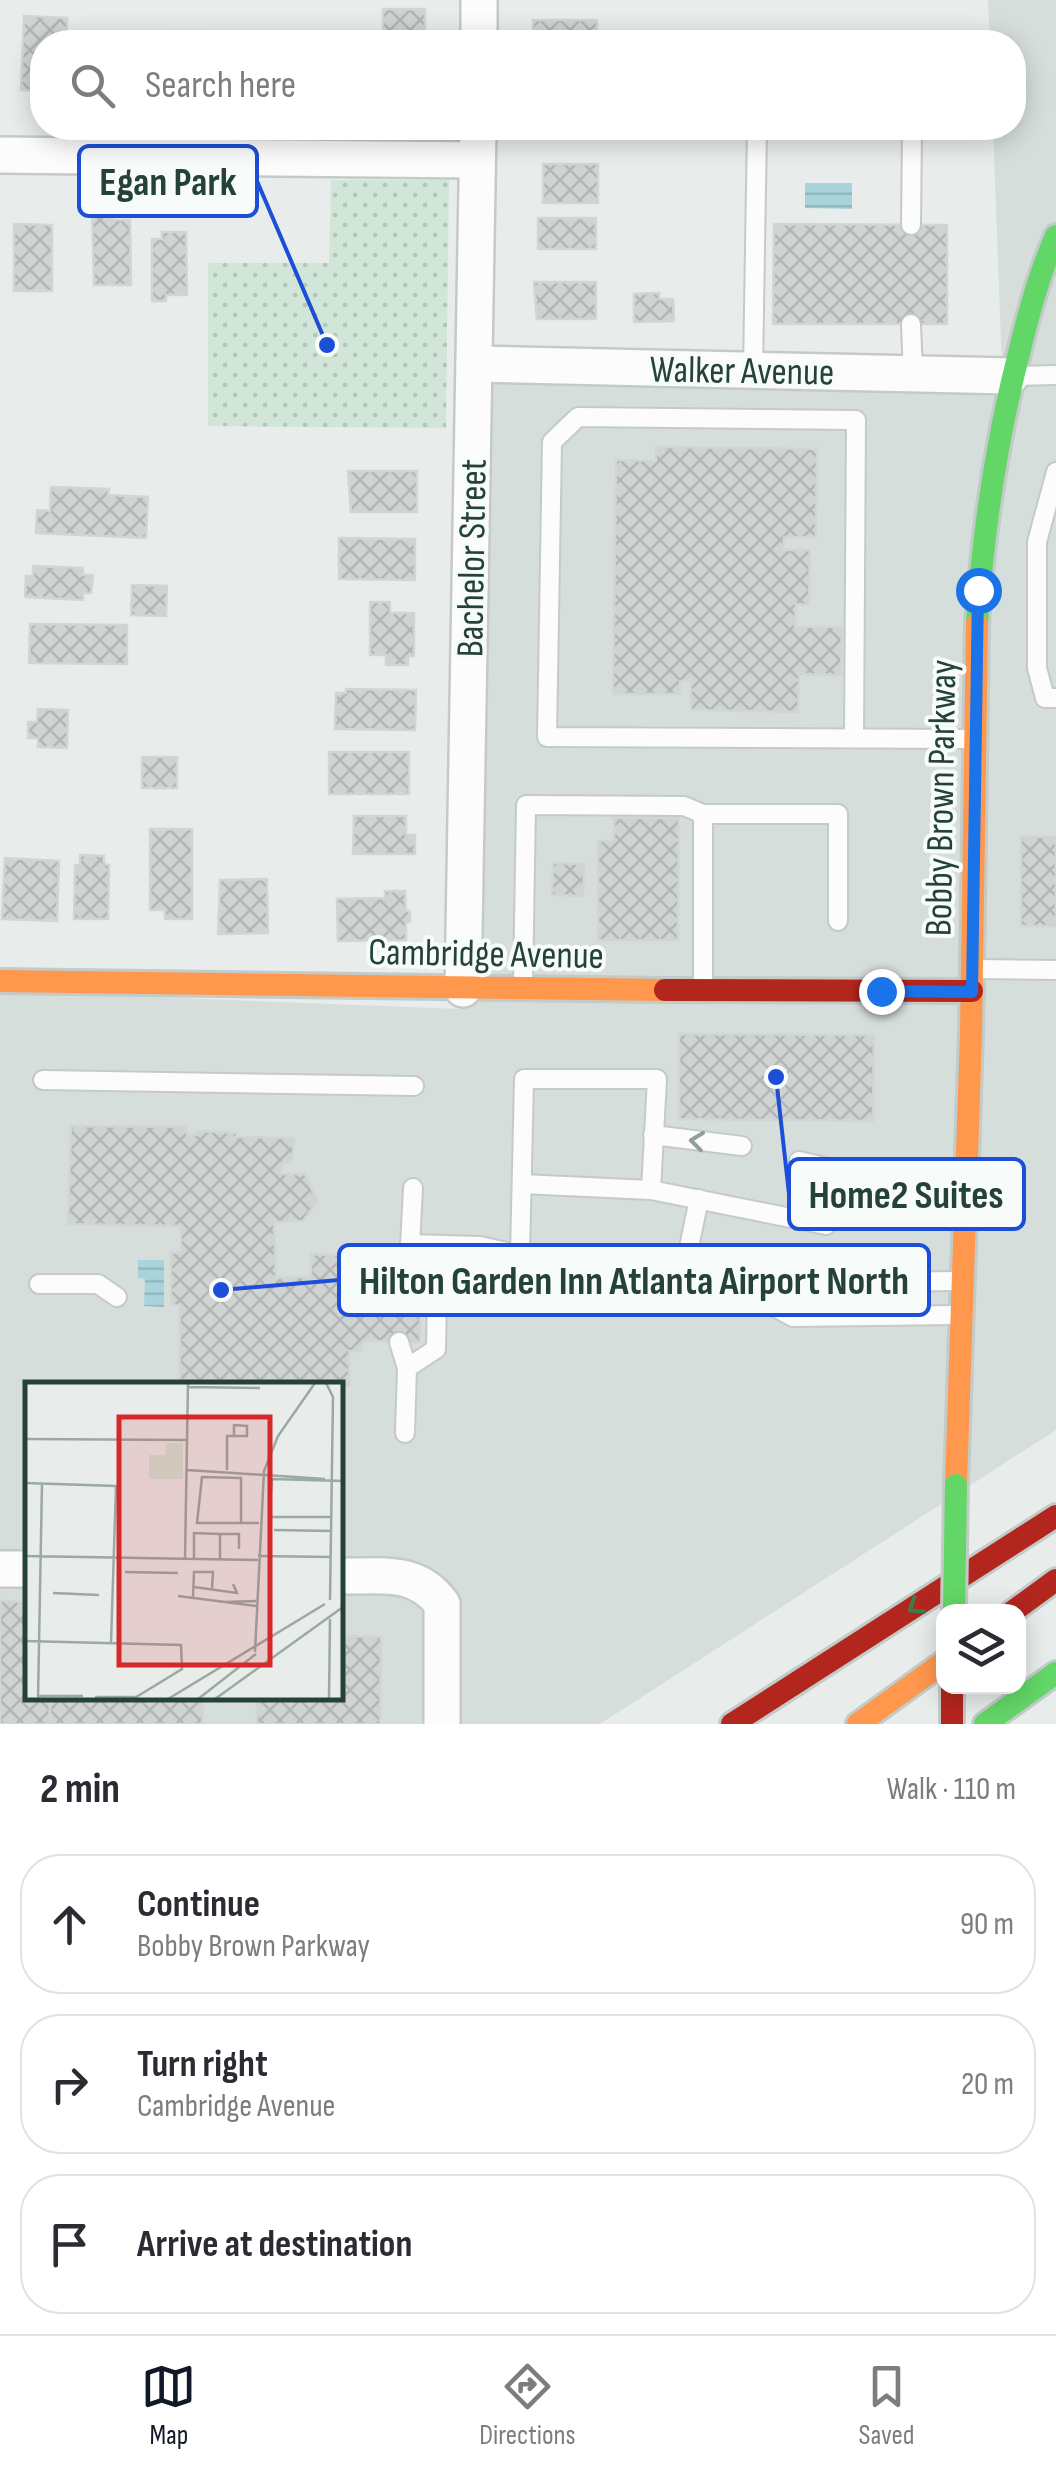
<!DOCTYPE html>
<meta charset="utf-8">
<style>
body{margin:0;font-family:"Sofia Sans Condensed",sans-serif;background:#f7f7f7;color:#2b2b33}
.controls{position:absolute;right:30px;bottom:30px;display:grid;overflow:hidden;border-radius:20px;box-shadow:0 5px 25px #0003}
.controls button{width:90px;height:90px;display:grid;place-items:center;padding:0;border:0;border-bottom:2px solid #e1e1e2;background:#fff;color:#2b2b33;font:50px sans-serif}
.stop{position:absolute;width:30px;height:30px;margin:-22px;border:8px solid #1a73e8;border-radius:50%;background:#fff}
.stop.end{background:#1a73e8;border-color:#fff;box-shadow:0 2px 10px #0008}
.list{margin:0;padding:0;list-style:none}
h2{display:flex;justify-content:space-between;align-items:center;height:130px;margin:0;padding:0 40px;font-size:42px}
h2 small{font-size:32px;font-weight:400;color:#7c7c81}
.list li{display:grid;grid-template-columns:65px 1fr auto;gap:30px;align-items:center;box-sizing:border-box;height:140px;margin:0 20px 20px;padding:0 20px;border:2px solid #e1e1e2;border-radius:40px}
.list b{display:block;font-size:38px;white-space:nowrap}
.list p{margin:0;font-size:32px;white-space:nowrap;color:#7c7c81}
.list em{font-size:32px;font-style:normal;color:#7c7c81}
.icon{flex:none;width:55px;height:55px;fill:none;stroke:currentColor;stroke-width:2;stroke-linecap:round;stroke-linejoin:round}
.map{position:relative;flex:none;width:1056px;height:1724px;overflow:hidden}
.search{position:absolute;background:#fff;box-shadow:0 5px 25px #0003;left:30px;right:30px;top:30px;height:110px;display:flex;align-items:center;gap:25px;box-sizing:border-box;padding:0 35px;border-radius:40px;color:#7c7c81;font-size:38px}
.sheet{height:610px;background:#fff}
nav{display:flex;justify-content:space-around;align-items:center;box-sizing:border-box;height:140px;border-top:2px solid #e1e1e2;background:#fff;font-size:28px;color:#7c7c81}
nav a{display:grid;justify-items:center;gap:5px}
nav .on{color:#111827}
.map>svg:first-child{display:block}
</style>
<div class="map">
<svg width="1056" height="1724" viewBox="0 0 1056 1724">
<defs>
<pattern id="grass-dots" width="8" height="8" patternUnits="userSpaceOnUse" patternTransform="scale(2.5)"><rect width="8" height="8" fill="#d1e6d8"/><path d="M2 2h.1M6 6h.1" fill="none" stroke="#b3c6ba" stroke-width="1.8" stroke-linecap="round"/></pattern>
<pattern id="water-rules" width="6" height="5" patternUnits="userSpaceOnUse" patternTransform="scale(2.5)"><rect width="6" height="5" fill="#a9d4db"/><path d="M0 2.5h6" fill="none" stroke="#91b7bd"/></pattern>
<pattern id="building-cross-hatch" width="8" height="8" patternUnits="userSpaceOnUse" patternTransform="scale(2.5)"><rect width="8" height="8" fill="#cfd4d2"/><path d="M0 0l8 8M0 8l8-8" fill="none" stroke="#b2b7b5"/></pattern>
</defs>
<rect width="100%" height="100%" fill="#e8edeb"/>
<!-- built -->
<path fill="#d6dedb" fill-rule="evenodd" d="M988 0H1056V1430L600 1724H0V991L460 1009 479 368H1002L993 128H1014V42H990ZM28 1384H340V1696H28Z"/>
<!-- grass -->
<polygon fill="url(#grass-dots)" points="331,180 449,180 446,428 208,426 208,263 329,263"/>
<!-- water -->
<g fill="url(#water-rules)">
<polygon points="805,183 852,183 852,209 805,208"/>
<polygon points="138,1260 164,1260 164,1307 144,1306 145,1279 138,1278"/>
</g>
<!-- building -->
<g fill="url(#building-cross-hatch)" stroke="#d1d6d4" stroke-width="2.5">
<polygon points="383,9 425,9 425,42 365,42 365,33 383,33"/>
<polygon points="24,16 67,18 66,42 42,42 42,91 21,90"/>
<rect x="533" y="20" width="64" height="22"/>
<polygon points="171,31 206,31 205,42 171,42"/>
<polygon points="543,128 604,128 604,135 543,134"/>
<rect x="543" y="164" width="55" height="39"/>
<polygon points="113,205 113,220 130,220 131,285 94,285 92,206"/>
<rect x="538" y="218" width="58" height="31"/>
<polygon points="14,224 52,225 52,291 14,291"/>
<polygon points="774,224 947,225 947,324 773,324"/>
<polygon points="162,232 186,232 187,295 166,295 166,301 152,301 152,239 162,239"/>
<polygon points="534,282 596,282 596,319 537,319"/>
<polygon points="659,293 659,299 673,299 674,321 634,322 634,294"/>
<polygon points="656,447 817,449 816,537 784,537 783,550 810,550 809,605 796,604 795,627 842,627 841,675 799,674 798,712 691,710 691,681 680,681 680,694 613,694 616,460 656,461"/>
<polygon points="348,471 417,471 417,512 351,512"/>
<polygon points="51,487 109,489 108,495 148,497 146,538 36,533 37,510 50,511"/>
<polygon points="339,538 415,539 415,580 339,579"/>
<polygon points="33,566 83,568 83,575 93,575 91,593 83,593 83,600 25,597 26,576 33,576"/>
<polygon points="132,585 167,586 166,616 131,615"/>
<polygon points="370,602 390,602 390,613 414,613 414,656 408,656 408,665 386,665 386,655 370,655"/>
<polygon points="30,624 127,625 127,664 29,663"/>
<polygon points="346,689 416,690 415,730 335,729 336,693 346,693"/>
<polygon points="38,709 68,710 67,748 38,747 38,738 28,738 28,722 37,722"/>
<rect x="329" y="752" width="80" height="42"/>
<rect x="142" y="757" width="35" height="31"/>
<polygon points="354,816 406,816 406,835 415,835 415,854 353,854"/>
<polygon points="614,818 679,818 678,940 598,940 598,841 614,841"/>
<polygon points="150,829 192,829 192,919 165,919 165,910 150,910"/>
<rect x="1021" y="837" width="35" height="89"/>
<polygon points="80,855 104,856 104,864 109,865 108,919 74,919 75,865 80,865"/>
<polygon points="5,858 59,861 57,921 2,919"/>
<polygon points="553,863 584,864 583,896 552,895"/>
<polygon points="267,879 268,933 218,934 220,880"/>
<polygon points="385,891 405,891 406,911 410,911 410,922 406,922 406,940 338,941 337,899 385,898"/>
<polygon points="679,1034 874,1035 873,1121 679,1119"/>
<polygon points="71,1126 187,1127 187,1135 197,1135 197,1131 237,1133 236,1137 294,1138 292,1162 282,1162 280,1174 305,1174 317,1201 303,1221 274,1222 276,1278 311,1277 311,1254 352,1256 352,1289 359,1290 359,1303 420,1303 420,1342 362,1341 362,1351 349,1351 349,1386 180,1384 180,1305 171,1305 171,1253 181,1252 181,1226 68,1224"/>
<polygon points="0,1601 28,1602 28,1696 50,1696 50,1724 0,1724"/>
<polygon points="340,1636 381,1637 380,1724 257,1724 257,1700 203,1699 202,1724 50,1724 50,1696 340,1696"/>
</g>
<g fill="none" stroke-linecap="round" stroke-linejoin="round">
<!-- lane casing -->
<g stroke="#c5cac8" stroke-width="22">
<g id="lane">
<polyline points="893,129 912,129 911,225"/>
<polyline points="911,324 913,374"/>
<polyline points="753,370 757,128 893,128"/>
<polyline points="1016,376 1056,375"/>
<polyline points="1056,472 1037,542 1037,668 1045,698 1056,698"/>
<polyline points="854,738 856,420 578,417 552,442 547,737 970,739"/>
<polyline points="977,969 1056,970"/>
<polyline points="523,984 526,805 684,806 703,814"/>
<polyline points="703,984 703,814 838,814 838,921"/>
<polyline points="43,1080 414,1086"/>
<polyline points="653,1135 742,1146"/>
<polyline points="522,1184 651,1190 826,1225 833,1169 799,1161"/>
<polyline points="410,1244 480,1246 537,1259 614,1262 740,1288"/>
<polyline points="520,1255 524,1079 657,1079 651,1190"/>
<polyline points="683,1276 699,1199"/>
<polyline points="39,1284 98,1284 117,1297"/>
<polyline points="400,1303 409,1265 413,1188"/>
<polyline points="957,1315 793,1317 740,1288 789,1283 959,1281"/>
<polyline points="399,1342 407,1368 405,1433"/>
<polyline points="407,1368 436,1349 437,1297 409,1265"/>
</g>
</g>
<!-- street casing -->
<g stroke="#c5cac8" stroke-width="40">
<g id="street">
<polyline points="479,42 479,0"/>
<polyline points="0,155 477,160"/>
<polyline points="474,364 1011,376"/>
<polyline points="463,989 478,128"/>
<polyline points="0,1569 28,1569"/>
<path d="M340 1576C380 1577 416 1568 442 1604V1724"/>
</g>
</g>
<!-- fast casing -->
<g stroke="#c3cbc8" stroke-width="28">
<g id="fast">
<path d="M977 624C983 529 997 437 1021 345 1030 308 1040 271 1056 236"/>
<polyline points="985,1724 1056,1673"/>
</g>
</g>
<!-- slow casing -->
<g stroke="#c3cbc8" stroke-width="28">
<g id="slow">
<polyline points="0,981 665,990"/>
<polyline points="956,1485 971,1034 977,624"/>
<polyline points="858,1724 944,1662"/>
</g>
</g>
<!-- jam casing -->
<g stroke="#c3cbc8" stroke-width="28">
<g id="jam">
<polyline points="665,990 972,991"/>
<polyline points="1012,1612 1056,1580"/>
<polyline points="952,1686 952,1724"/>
<polyline points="732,1724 1056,1516"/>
</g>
</g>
<!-- lane -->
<use href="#lane" stroke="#fcfcfc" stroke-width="18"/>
<!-- street -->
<use href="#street" stroke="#fcfcfc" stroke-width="35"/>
<!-- fast -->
<use href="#fast" stroke="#63d668" stroke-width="22"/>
<!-- slow -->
<use href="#slow" stroke="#ff974d" stroke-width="22"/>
<!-- jam -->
<use href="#jam" stroke="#b3261e" stroke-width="22"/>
<!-- fast-bridge casing -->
<g stroke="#c3cbc8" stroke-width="28" stroke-linecap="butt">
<polyline id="fast-bridge" points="954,1612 956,1485"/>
</g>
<!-- fast-bridge -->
<use href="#fast-bridge" stroke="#63d668" stroke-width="22"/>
</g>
<!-- one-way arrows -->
<defs><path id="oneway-chevron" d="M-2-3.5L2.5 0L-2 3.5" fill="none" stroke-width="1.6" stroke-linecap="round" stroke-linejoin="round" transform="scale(2.5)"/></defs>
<use stroke="#909f9b" href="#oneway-chevron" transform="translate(697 1141) rotate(-173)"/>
<use stroke="#3d7d4c" href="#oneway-chevron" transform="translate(915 1607) rotate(147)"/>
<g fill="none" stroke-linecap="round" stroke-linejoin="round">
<!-- route -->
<polyline stroke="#1a73e8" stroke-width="12" points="881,991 972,992 978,590"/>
</g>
<g text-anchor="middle" stroke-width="8" stroke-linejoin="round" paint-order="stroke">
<!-- street labels -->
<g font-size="38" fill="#24423a" stroke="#f7fbf9">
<text transform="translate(742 370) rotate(1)" y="13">Walker Avenue</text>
<text transform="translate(471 558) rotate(-89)" y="13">Bachelor Street</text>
<text transform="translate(940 798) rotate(-89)" y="13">Bobby Brown Parkway</text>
<text transform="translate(486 953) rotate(1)" y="13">Cambridge Avenue</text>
</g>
</g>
<!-- overview -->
<g transform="translate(25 1382)">
<rect width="318" height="318" fill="#e8edeb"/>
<path d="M141 61H158V97H124V73H140Z" fill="#d1e6d8"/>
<path fill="none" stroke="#9aa9a4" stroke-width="2.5" d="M301 1 308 15 305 218M163 5 235 6M0 57 162 58M162 88 300 97M202 88V54H222V44L209 43V54M0 101 91 104 86 261M307 135H244L247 97 318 99M216 141V96L177 95 172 141H234M249 148 307 149M0 174 233 178M233 174 306 175M160 177 163 1M169 177V151L195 152M195 177V152H214V167M100 190 153 191M169 205 212 211 208 202M28 211 74 213M153 214 200 220M168 215 169 190H188L187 206M231 224 200 220 231 219M0 259 156 263 157 287 108 317M230 270 239 89 253 54 290 1M13 314H58M70 315H110M13 317 17 101M143 317 300 222M173 317 231 272M190 317 318 225M304 317 305 237"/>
<path fill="#d62828" fill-opacity="0.15" stroke="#d62828" stroke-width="5" d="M94 35H245V283H94Z"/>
<rect width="318" height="318" fill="none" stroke="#24423a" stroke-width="5"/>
</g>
<!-- callouts -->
<path fill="none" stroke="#1d4ed8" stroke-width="4" d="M327 345L257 181M776 1077L789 1194M221 1290L339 1280"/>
<g fill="#1d4ed8" stroke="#f7fbf9" stroke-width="4">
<circle cx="327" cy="345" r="10"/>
<circle cx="776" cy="1077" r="10"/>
<circle cx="221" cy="1290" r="10"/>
</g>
<g fill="#f7fbf9" stroke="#1d4ed8" stroke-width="4">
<rect x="79" y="146" width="178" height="70" rx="10"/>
<rect x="789" y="1159" width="235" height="70" rx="10"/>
<rect x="339" y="1245" width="590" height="70" rx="10"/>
</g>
<g font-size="40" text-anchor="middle" font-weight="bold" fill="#24423a">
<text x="168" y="195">Egan Park</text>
<text x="906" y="1208">Home2 Suites</text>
<text x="634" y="1294">Hilton Garden Inn Atlanta Airport North</text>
</g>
</svg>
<div class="controls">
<button><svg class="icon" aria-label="layers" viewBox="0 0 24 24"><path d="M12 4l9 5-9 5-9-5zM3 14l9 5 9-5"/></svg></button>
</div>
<div class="stop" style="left:978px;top:590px"></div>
<div class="stop end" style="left:881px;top:991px"></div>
<div class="search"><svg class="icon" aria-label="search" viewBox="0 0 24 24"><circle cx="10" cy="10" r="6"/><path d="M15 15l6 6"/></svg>Search here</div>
</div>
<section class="sheet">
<h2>2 min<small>Walk · 110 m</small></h2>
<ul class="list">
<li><svg class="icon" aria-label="ahead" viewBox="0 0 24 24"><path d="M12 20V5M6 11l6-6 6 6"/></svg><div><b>Continue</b><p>Bobby Brown Parkway</p></div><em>90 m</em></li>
<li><svg class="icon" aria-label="right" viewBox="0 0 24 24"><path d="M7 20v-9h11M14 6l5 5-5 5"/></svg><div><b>Turn right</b><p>Cambridge Avenue</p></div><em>20 m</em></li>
<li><svg class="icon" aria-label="arrive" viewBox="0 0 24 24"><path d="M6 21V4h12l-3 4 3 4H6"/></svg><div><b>Arrive at destination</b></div></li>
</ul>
</section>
<nav>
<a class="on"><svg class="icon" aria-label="map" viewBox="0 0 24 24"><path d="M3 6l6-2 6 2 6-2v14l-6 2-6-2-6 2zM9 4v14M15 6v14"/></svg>Map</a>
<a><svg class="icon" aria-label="directions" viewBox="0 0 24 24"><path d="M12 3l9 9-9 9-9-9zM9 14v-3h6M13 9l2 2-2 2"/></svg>Directions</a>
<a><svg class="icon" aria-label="saved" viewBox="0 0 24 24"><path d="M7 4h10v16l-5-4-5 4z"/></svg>Saved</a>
</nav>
